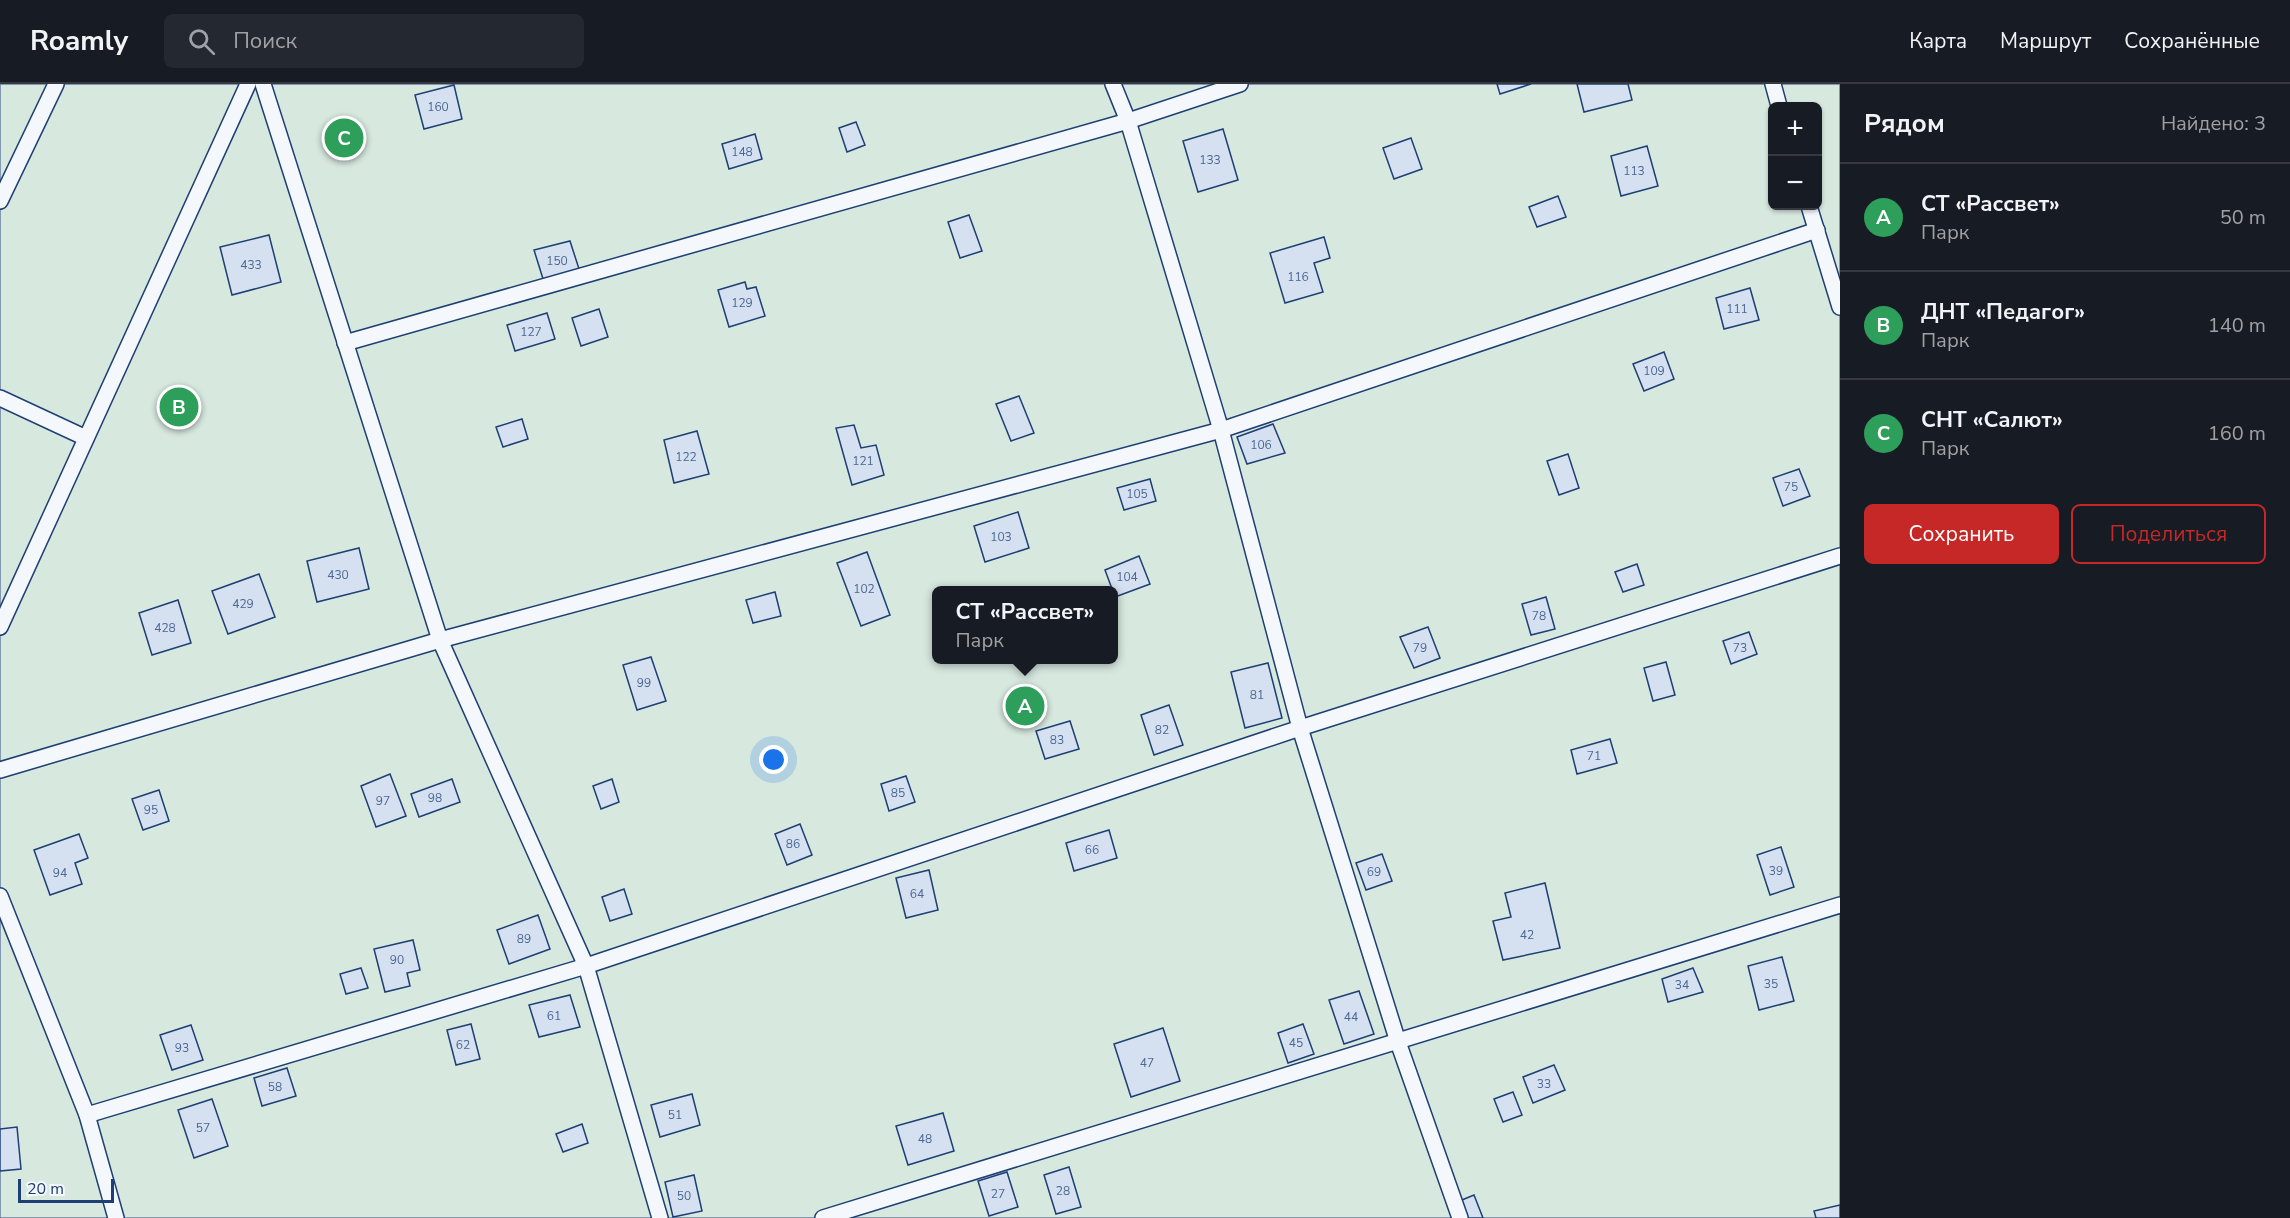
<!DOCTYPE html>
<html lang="ru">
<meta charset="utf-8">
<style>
body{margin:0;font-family:"Nunito Sans",sans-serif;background:#242831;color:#f1f3f6}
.controls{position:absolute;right:18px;top:18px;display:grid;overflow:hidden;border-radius:9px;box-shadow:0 2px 4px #0004}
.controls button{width:54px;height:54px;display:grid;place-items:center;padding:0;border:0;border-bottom:2px solid #363941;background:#171b24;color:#f1f3f6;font:30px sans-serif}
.scale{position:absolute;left:18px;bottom:15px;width:96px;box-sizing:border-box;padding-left:6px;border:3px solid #1d3f73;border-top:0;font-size:16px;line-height:21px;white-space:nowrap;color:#1d3f73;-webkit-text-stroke:4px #f4f7fb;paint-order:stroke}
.you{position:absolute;left:774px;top:676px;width:21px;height:21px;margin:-15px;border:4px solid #fff;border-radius:50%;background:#1a73e8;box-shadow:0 0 0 9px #1a73e833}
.badge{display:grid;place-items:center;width:39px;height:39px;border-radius:50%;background:#c62828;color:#fff;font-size:20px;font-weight:700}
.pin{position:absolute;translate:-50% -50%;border:3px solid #fff;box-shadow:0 2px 6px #0006}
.popup{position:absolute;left:932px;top:502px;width:186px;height:78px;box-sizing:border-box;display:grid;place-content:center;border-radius:9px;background:#171b24;filter:drop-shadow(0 2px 4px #0005);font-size:20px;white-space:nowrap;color:#9ea1a6}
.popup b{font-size:22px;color:#f1f3f6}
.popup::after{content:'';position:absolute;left:50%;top:100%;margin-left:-12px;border:12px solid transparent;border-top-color:#171b24}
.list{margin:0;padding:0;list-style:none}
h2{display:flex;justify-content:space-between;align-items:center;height:78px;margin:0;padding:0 24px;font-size:26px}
h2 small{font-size:20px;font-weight:400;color:#9ea1a6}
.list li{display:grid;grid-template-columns:39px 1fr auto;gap:18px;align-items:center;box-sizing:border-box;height:108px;padding:0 24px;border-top:2px solid #363941}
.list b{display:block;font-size:22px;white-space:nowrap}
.list p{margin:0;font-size:20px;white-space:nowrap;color:#9ea1a6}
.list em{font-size:20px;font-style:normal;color:#9ea1a6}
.actions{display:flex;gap:12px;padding:18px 24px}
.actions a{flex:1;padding:14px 0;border:2px solid #c62828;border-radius:9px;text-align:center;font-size:21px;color:#c62828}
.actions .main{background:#c62828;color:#fff}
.icon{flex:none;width:33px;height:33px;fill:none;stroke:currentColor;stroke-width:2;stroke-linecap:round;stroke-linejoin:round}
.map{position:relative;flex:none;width:1840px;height:1134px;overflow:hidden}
header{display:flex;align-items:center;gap:36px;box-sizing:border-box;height:84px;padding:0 30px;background:#171b24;border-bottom:2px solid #363941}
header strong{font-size:28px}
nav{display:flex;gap:33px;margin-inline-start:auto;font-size:21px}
.search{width:420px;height:54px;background:#242831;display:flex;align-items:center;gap:15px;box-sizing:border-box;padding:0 21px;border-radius:9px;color:#9ea1a6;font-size:22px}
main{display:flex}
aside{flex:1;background:#171b24}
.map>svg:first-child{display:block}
</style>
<header>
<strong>Roamly</strong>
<div class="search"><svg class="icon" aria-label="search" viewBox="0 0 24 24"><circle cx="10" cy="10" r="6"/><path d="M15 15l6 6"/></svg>Поиск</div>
<nav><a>Карта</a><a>Маршрут</a><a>Сохранённые</a></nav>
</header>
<main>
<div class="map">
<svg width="1840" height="1134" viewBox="0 0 1840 1134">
<rect width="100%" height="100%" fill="#f4f7fb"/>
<!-- green -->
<path fill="#d7e8df" stroke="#687fa3" stroke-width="1.5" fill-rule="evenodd" d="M0 0H1840V1134H0ZM1772 22H1818V122H1772ZM936 506H1114V576H936Z"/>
<!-- building -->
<g fill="#d5e0f0" stroke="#1d3f73" stroke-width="1.5">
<polygon points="1497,0 1531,0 1500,10"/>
<polygon points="1577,0 1628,0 1632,16 1584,28"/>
<polygon points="454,1 462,35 424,45 415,11"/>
<polygon points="856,38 865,61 847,68 839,44"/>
<polygon points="1223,45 1238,96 1198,108 1183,57"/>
<polygon points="755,50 762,75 729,85 722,60"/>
<polygon points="1411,54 1422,85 1394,95 1383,64"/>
<polygon points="1647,62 1658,102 1621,112 1611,72"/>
<polygon points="1558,112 1566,133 1537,143 1529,123"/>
<polygon points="969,131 982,167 960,174 948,138"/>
<polygon points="269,151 281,198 232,211 220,163"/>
<polygon points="1324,153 1330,174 1314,179 1323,208 1285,219 1270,169"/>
<polygon points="570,157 580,188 544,198 534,166"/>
<polygon points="745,198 747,205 756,203 765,232 729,243 718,206"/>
<polygon points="1750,204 1759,236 1724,245 1716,214"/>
<polygon points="599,225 608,253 581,262 572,234"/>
<polygon points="547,229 555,255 515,267 507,241"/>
<polygon points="1664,268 1674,295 1644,307 1633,280"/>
<polygon points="1019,312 1034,349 1011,357 996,320"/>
<polygon points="522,335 528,355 503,363 496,343"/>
<polygon points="1273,340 1285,369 1247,380 1237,353"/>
<polygon points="854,341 861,364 876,361 884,391 852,401 836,344"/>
<polygon points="697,347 709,390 674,399 664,356"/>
<polygon points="1568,370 1579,404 1559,411 1547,377"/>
<polygon points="1799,385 1810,412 1783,422 1773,394"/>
<polygon points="1150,395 1156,417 1124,426 1117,404"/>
<polygon points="1018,428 1029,464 985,478 974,442"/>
<polygon points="359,464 369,505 317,518 307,477"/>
<polygon points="867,468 890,531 861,542 837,479"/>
<polygon points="1139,472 1150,500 1115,513 1105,486"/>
<polygon points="1637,480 1644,501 1623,508 1615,488"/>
<polygon points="259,490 275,533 228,550 212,507"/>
<polygon points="775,508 781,532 753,539 746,516"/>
<polygon points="1546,513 1555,545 1531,551 1522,520"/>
<polygon points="178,516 191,559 152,571 139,529"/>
<polygon points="1428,543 1440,574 1414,584 1400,553"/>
<polygon points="1749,548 1757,570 1731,580 1723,557"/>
<polygon points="651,573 666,617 637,626 623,581"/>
<polygon points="1666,578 1675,611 1653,617 1644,584"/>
<polygon points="1268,579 1282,634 1245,644 1231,588"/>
<polygon points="1169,621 1183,661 1154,671 1141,631"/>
<polygon points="1070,637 1079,665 1045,675 1036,647"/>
<polygon points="1610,655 1617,679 1577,690 1571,666"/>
<polygon points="390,690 406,732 376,743 361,702"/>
<polygon points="906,692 915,718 889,727 881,700"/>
<polygon points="452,695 460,718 419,733 411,710"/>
<polygon points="612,695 619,718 601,725 593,702"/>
<polygon points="159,706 169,737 143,746 132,715"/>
<polygon points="800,740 812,771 787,781 775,750"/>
<polygon points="1109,746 1117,774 1074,787 1066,759"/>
<polygon points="79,750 88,774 75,779 82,800 50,811 34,766"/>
<polygon points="1781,763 1794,803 1770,811 1757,771"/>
<polygon points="1382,770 1392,797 1366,806 1356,779"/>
<polygon points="929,786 938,826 906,834 896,794"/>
<polygon points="1545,799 1560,864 1503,876 1493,837 1511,833 1505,809"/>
<polygon points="624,805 632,830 610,837 602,813"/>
<polygon points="538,831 550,865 509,880 497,846"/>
<polygon points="413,856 420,886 407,889 410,902 385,908 374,865"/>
<polygon points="1782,873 1794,917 1759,926 1748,882"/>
<polygon points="361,884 368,904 346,910 340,890"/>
<polygon points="1693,884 1703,908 1668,918 1662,895"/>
<polygon points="1359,907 1374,950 1344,960 1329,916"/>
<polygon points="570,911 580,943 539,953 529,921"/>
<polygon points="471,940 480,975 456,981 447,946"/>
<polygon points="1303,940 1314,970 1288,979 1278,949"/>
<polygon points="191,941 203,976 172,986 160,951"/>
<polygon points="1163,944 1180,997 1131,1013 1114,960"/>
<polygon points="1554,981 1565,1006 1533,1019 1523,993"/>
<polygon points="287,984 296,1012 262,1022 254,994"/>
<polygon points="1513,1008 1522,1031 1503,1038 1494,1015"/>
<polygon points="692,1010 700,1041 660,1053 651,1021"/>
<polygon points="212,1015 228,1062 194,1074 178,1026"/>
<polygon points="943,1029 954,1067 908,1081 896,1042"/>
<polygon points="582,1040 588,1059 563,1068 556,1050"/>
<polygon points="17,1043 21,1085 0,1087 0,1045"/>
<polygon points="1069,1083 1081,1123 1056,1130 1044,1091"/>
<polygon points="1007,1088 1018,1123 989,1132 978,1097"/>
<polygon points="694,1091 702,1127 673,1133 665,1098"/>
<polygon points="1474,1111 1483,1134 1463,1134 1457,1118"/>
<polygon points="1840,1121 1840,1134 1816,1134 1814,1127"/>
</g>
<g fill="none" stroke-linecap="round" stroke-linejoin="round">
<!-- service casing -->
<g stroke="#1d3f73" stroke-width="18">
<g id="service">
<polyline points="263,0 440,556 586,882 660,1134"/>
<polyline points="1113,0 1128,37 1221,346 1300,644 1398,958 1460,1134"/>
<polyline points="1773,0 1779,22"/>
<polyline points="0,117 56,0"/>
<polyline points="1809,122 1840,223"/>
<polyline points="345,259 1128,37 1240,0"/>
<polyline points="0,314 86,354"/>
<polyline points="0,543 248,0"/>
<polyline points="0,686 440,556 1221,346 1817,146"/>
<polyline points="0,812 87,1031 116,1134"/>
<polyline points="87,1031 586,882 1300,644 1840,472"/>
<polyline points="823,1134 1840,821"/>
</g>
</g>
<!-- service -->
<use href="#service" stroke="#f4f7fb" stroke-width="15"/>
</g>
<g text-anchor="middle" stroke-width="4.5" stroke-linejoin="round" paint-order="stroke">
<!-- number labels -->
<g font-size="12" fill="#4b6792">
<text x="438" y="27">160</text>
<text x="742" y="72">148</text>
<text x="1210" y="80">133</text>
<text x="1634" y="91">113</text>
<text x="557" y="181">150</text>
<text x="251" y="185">433</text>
<text x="1298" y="197">116</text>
<text x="742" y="223">129</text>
<text x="1737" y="229">111</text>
<text x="531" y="252">127</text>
<text x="1654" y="291">109</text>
<text x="1261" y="365">106</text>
<text x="686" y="377">122</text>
<text x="863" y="381">121</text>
<text x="1791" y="407">75</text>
<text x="1137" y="414">105</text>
<text x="1001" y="457">103</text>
<text x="338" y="495">430</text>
<text x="1127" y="497">104</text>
<text x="864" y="509">102</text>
<text x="243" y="524">429</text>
<text x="1539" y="536">78</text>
<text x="165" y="548">428</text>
<text x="1420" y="568">79</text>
<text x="1740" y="568">73</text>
<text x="644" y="603">99</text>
<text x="1257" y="615">81</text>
<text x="1162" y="650">82</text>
<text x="1057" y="660">83</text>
<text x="1594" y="676">71</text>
<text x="898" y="713">85</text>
<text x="435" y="718">98</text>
<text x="383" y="721">97</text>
<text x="151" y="730">95</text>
<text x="793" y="764">86</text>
<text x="1092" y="770">66</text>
<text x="1776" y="791">39</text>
<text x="1374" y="792">69</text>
<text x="60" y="793">94</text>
<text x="917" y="814">64</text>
<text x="1527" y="855">42</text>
<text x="524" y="859">89</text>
<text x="397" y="880">90</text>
<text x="1771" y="904">35</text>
<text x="1682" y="905">34</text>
<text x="554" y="936">61</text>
<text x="1351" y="937">44</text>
<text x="1296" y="963">45</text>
<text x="463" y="965">62</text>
<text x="182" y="968">93</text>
<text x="1147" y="983">47</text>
<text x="1544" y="1004">33</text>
<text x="275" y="1007">58</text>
<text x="675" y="1035">51</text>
<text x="203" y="1048">57</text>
<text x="925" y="1059">48</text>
<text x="1063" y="1111">28</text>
<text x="998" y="1114">27</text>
<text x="684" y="1116">50</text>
</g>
</g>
</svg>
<div class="controls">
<button>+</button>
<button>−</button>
</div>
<div class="scale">20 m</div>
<div class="you"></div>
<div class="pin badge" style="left:1025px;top:622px;background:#2e9e5b">A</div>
<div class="popup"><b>СТ «Рассвет»</b>Парк</div>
<div class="pin badge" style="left:179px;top:323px;background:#2e9e5b">B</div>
<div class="pin badge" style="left:344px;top:54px;background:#2e9e5b">C</div>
</div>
<aside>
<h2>Рядом<small>Найдено: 3</small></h2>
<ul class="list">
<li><span class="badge" style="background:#2e9e5b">A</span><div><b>СТ «Рассвет»</b><p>Парк</p></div><em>50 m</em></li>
<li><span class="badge" style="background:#2e9e5b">B</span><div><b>ДНТ «Педагог»</b><p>Парк</p></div><em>140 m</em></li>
<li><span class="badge" style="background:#2e9e5b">C</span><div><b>СНТ «Салют»</b><p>Парк</p></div><em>160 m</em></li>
</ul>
<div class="actions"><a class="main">Сохранить</a><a>Поделиться</a></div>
</aside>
</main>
